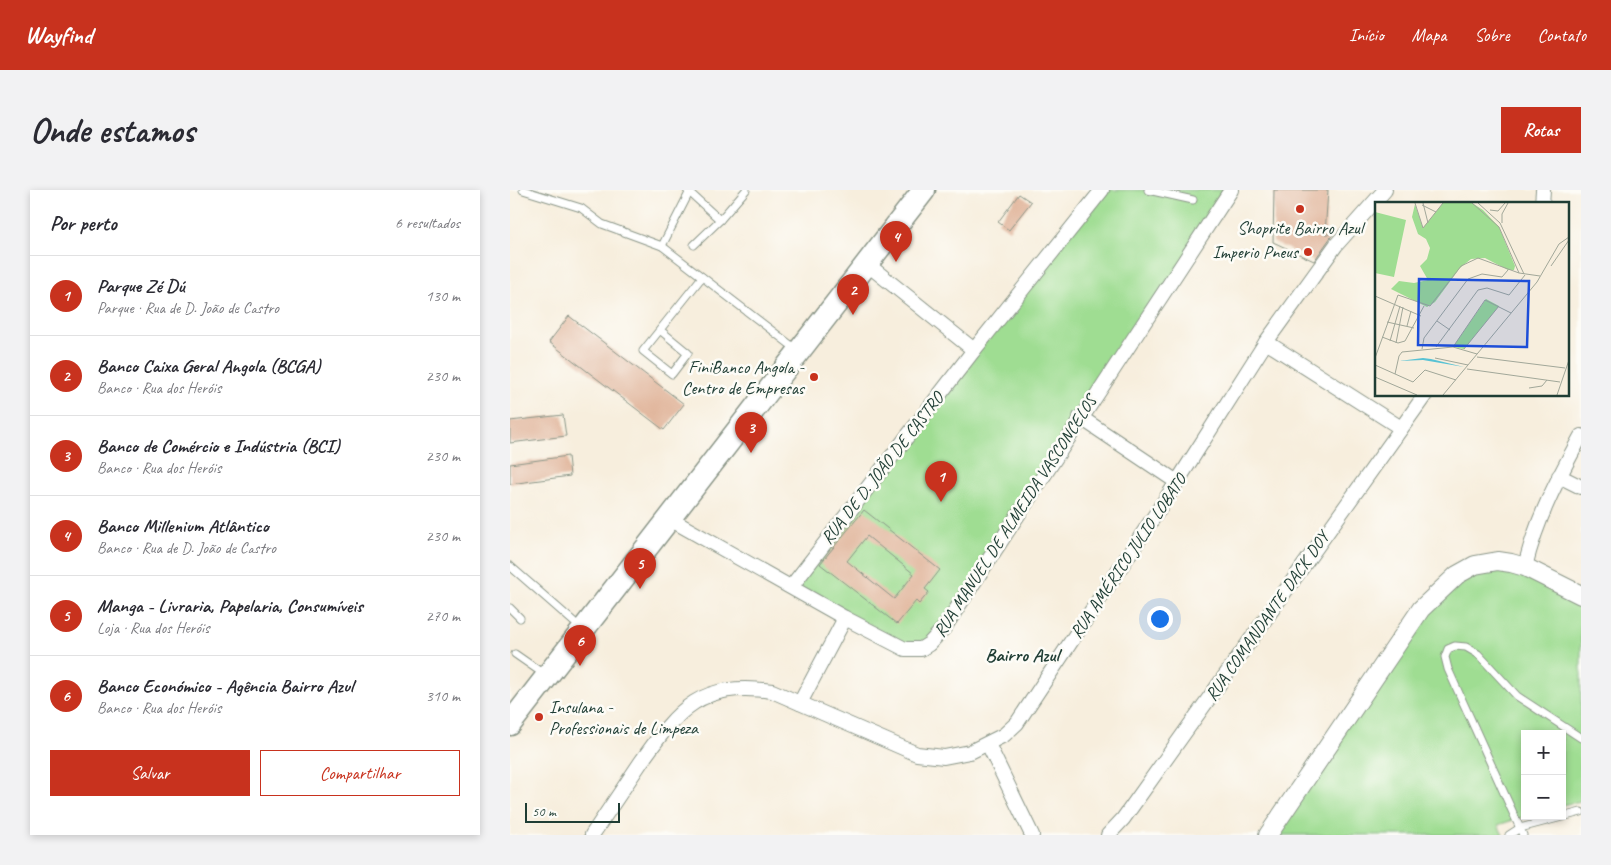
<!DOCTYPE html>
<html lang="pt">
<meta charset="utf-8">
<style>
body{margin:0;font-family:Caveat,sans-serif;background:#f2f2f3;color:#2b2b33}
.controls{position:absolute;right:15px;bottom:15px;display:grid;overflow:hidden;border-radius:0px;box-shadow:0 2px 8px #0003}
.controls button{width:45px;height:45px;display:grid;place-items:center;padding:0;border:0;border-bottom:1px solid #e1e1e2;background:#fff;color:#2b2b33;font:25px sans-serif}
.scale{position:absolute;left:15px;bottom:12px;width:95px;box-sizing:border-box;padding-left:5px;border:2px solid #1f3d34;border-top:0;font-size:14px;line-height:18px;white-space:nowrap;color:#1f3d34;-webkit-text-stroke:4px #fdfcf7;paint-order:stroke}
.you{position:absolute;left:649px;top:428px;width:18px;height:18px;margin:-12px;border:4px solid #fff;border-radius:50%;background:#1a73e8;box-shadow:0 0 0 8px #1a73e833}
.badge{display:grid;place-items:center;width:32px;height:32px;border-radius:50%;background:#c8321e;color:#fff;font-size:16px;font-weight:700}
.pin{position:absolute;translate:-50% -41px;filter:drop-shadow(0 1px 2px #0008)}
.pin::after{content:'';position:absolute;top:26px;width:18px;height:15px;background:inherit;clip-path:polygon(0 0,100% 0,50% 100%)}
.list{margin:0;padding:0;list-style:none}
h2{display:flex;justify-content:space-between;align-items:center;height:65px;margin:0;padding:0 20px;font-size:21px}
h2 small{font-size:16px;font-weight:400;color:#7c7c81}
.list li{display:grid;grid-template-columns:32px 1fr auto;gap:15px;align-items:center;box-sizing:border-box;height:80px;padding:0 20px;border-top:1px solid #e1e1e2}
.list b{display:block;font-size:19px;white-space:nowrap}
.list p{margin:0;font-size:16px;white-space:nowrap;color:#7c7c81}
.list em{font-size:16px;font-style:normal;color:#7c7c81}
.actions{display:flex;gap:10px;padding:15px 20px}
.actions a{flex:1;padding:11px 0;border:1px solid #c8321e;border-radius:0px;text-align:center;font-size:18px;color:#c8321e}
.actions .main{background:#c8321e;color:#fff}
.map{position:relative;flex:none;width:1071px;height:645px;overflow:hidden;border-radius:0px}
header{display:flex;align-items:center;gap:30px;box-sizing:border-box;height:70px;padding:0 25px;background:#c8321e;color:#fff}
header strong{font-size:24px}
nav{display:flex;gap:28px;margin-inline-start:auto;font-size:18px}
.intro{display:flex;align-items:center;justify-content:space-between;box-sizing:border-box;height:120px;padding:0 30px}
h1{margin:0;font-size:35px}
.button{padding:12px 22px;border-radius:0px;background:#c8321e;color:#fff;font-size:18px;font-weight:700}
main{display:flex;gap:30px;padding:0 30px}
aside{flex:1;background:#fff;border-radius:0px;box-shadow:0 2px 8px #0003}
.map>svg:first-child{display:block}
</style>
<header>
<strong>Wayfind</strong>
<nav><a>Início</a><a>Mapa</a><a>Sobre</a><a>Contato</a></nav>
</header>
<div class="intro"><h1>Onde estamos</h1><a class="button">Rotas</a></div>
<main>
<aside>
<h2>Por perto<small>6 resultados</small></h2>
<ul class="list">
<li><span class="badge">1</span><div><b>Parque Zé Dú</b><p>Parque · Rua de D. João de Castro</p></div><em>130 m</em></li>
<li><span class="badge">2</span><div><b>Banco Caixa Geral Angola (BCGA)</b><p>Banco · Rua dos Heróis</p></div><em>230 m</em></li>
<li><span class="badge">3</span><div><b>Banco de Comércio e Indústria (BCI)</b><p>Banco · Rua dos Heróis</p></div><em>230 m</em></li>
<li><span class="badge">4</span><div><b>Banco Millenium Atlântico</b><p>Banco · Rua de D. João de Castro</p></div><em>230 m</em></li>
<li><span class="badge">5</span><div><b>Manga - Livraria, Papelaria, Consumíveis</b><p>Loja · Rua dos Heróis</p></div><em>270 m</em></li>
<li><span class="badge">6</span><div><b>Banco Económico - Agência Bairro Azul</b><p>Banco · Rua dos Heróis</p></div><em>310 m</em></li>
</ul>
<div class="actions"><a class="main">Salvar</a><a>Compartilhar</a></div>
</aside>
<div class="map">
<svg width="1071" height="645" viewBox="0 0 1071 645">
<rect width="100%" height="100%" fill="#fdfcf7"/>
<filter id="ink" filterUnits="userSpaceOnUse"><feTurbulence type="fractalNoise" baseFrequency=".02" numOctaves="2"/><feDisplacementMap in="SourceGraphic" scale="10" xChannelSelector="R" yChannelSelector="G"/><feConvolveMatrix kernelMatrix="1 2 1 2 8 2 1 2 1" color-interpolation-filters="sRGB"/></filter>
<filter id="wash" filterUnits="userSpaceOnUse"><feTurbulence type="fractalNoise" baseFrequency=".0096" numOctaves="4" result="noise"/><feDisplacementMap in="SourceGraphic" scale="20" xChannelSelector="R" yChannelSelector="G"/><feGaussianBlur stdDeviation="1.12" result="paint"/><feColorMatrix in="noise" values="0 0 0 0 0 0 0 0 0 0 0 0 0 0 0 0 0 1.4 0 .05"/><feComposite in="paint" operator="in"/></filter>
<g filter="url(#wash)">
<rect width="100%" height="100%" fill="#f7eedd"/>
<!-- green -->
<g fill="#9fdd92" stroke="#5f8d63">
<polygon points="592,0 721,0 434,438 402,460 281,397"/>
<polygon points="988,371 1071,405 1071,611 1052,615 1052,544 1015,544 1016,626 988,635 993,645 758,645 932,397"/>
</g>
<g id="blocks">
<!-- building -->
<g fill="#e1b69c" fill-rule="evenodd">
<polygon points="764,0 818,0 815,44 823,44 804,71 763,52"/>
<polygon points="509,4 521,12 499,40 488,32"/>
<polygon points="59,126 174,214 154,240 39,152"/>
<polygon points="53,225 56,246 0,253 0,231"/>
<polygon points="58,266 60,286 0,294 0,274"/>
<path d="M354 320 430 380 415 399 419 402 409 414 406 411 387 434 310 374ZM357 346 404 384 384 409 337 371Z"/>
</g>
</g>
</g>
<g filter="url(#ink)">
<use href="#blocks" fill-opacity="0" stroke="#8b9688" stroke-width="1"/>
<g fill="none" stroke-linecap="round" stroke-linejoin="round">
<!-- service casing -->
<g stroke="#8b9688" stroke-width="9">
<g id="service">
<polyline points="13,0 71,18 92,34 152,56 282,156"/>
<polyline points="177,0 210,30"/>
<polyline points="638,0 683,10"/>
<polyline points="184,55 210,30 236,0"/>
<polyline points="152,56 180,1"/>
<polyline points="150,140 178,163 162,184 133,161 192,87"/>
<polyline points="0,376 64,432"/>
<polyline points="0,418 10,428"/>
<polyline points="5,464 28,480"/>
<polyline points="999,645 1010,638 1071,622"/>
<polyline points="1013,645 938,479 935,467 938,459 945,456 956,457 968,464 1007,506 1071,548"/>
</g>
</g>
<!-- minor casing -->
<g stroke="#8b9688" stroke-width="16">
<g id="minor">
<polyline points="1032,14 1033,0"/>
<polyline points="357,74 464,160"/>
<polyline points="756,152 891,238"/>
<polyline points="570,227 667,292"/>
<polyline points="1049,286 1071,297"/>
<polyline points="158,328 335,428 395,459 411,459 419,454 434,438 721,0"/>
<path d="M1015 377C1026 330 1048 288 1071 246"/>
<polyline points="281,397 464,160 592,0"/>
<polyline points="290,513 335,428"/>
<polyline points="478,554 522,645"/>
<path d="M82 645C98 621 115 596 131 572 169 518 191 491 262 501L407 564 434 567 460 562 494 545 507 533 667 292 756 152 826 55 875 0"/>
<polyline points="598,645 613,629 915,205"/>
</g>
</g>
<!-- tertiary casing -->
<g stroke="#8b9688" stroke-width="20">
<polyline id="tertiary" points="758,645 911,419 947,385 965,375 988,371 1001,373 1015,377 1071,405"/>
</g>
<!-- primary casing -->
<g stroke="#8b9688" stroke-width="25">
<polyline id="primary" points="0,534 414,0"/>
</g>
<!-- service -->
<use href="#service" stroke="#fff" stroke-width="7"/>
<!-- minor -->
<use href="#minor" stroke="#fff" stroke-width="14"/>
<!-- tertiary -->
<use href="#tertiary" stroke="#fff" stroke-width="18"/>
<!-- primary -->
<use href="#primary" stroke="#fff" stroke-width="22"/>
</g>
</g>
<!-- markers -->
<g fill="#c8321e" stroke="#fdfcf7" stroke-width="2">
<circle cx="790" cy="19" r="5"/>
<circle cx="798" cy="62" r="5"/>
<circle cx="304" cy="187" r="5"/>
<circle cx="29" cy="527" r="5"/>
</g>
<g text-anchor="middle" stroke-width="5" stroke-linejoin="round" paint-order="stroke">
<!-- poi labels -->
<g font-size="18" fill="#1f3d34" stroke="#fdfcf7" text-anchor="end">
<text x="790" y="44" text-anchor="middle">Shoprite Bairro Azul</text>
<text x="788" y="68">Imperio Pneus</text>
<text x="294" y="183">FiniBanco Angola -<tspan x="294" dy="21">Centro de Empresas</tspan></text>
<text x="39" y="523" text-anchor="start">Insulana -<tspan x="39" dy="21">Professionais de Limpeza</tspan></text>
</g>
<!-- street labels -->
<g font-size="18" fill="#1f3d34" stroke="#fdfcf7">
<text transform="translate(372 278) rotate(-52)" y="6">RUA DE D. JOÃO DE CASTRO</text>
<text transform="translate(505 326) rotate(-57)" y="6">RUA MANUEL DE ALMEIDA VASCONCELOS</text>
<text transform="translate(618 366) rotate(-56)" y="6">RUA AMÉRICO JULIO LOBATO</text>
<text transform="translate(757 426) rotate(-55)" y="6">RUA COMANDANTE DACK DOY</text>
</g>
<!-- neighbourhood labels -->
<g font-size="19" font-weight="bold" fill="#1f3d34" stroke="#fdfcf7">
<text x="512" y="471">Bairro Azul</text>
</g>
</g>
<!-- overview -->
<g transform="translate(865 12)">
<rect width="194" height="194" fill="#f7eedd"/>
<path d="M68 1H97L108 8 124 25 140 64 139 68H133L110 56 96 57 85 66 60 100 52 105 16 87 24 79 39 81 53 78 45 64 52 57 55 46 51 37 43 32 37 15 40 2 48 26ZM0 10 31 18 19 75 0 71ZM111 97 124 104 89 147 78 145Z" fill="#9fdd92"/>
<path d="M48 156 56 157 89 165 48 158 24 159Z" fill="#58c2d4"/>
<path fill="none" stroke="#a1a799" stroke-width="1" d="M40 1 48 26 68 1M48 1 53 21M97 1 124 25 144 71M103 1 125 21 149 72M47 3 61 10M115 8 123 9 130 1M127 21V12L133 1M176 64 194 38M0 94 46 114M62 119 75 128M12 120 39 126M32 124 36 109M7 135 23 141 30 139 49 104M15 139 25 104M21 141 28 105M61 145 103 88 112 86 134 93 150 73M78 145 110 98 136 111M47 147 49 136 93 77 107 72 127 75 133 68M89 147 124 104M102 155 190 166M0 156 23 93 55 104 86 64 103 56 144 71 165 74M60 156 93 163M0 163 38 180 50 168 81 178M92 167 185 180M20 172 24 154 27 150 78 145 102 152M0 175 42 193M154 186 167 184 172 178M68 193 162 80 184 42 194 35M182 193 194 158"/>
<path fill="#1d4ed8" fill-opacity="0.15" stroke="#1d4ed8" stroke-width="2.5" d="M44 77 154 79 152 145 43 143Z"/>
<rect width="194" height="194" fill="none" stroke="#1f3d34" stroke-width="2.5"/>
</g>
</svg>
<div class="controls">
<button>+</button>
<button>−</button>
</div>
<div class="scale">50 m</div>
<div class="you"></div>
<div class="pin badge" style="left:431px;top:312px">1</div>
<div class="pin badge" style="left:343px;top:125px">2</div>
<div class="pin badge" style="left:241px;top:263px">3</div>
<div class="pin badge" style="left:386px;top:72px">4</div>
<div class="pin badge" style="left:130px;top:399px">5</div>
<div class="pin badge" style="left:70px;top:476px">6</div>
</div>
</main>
